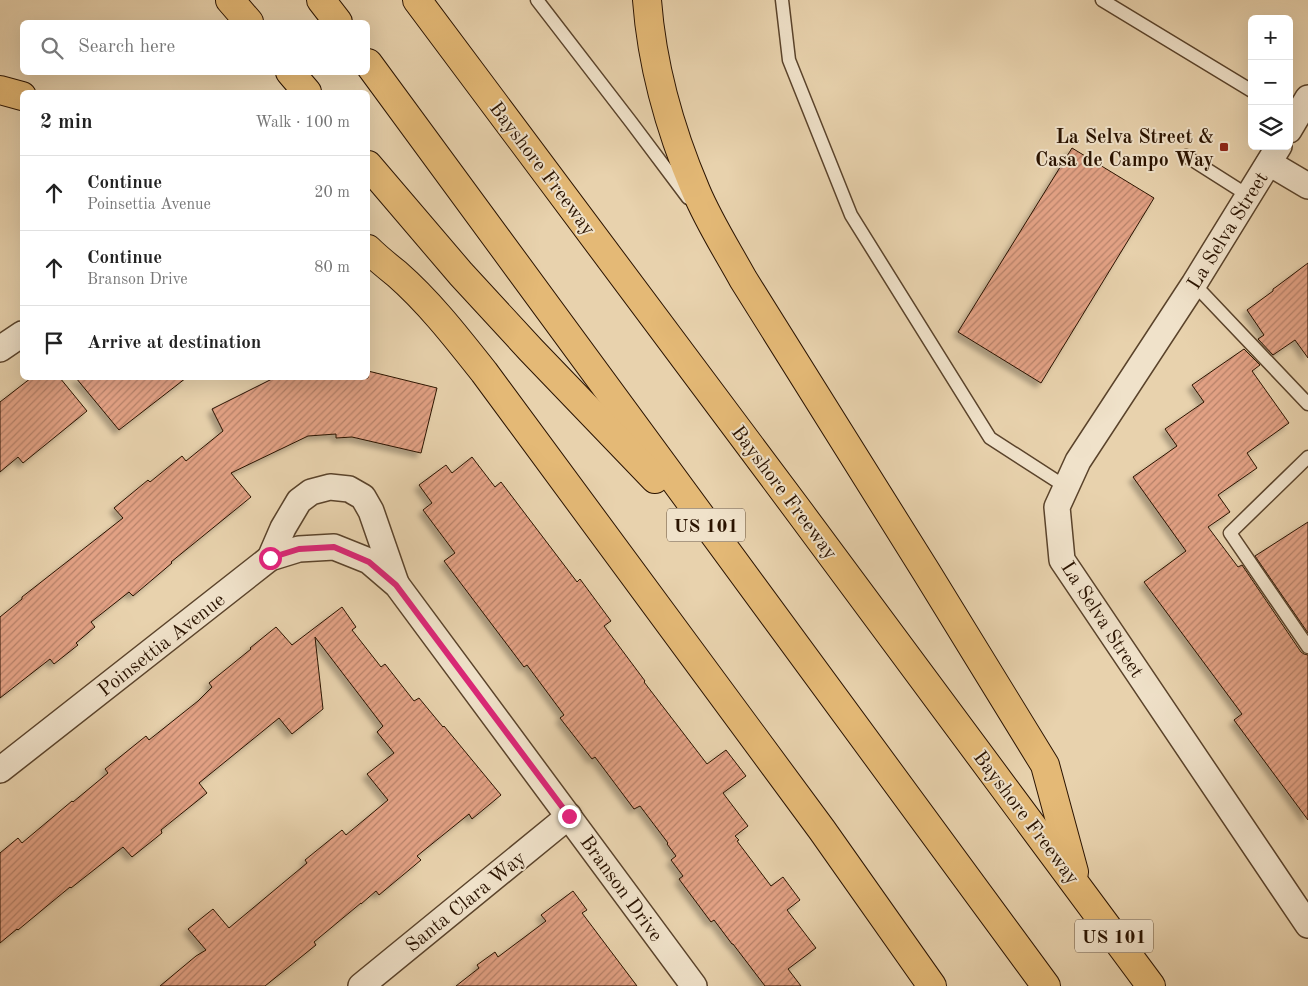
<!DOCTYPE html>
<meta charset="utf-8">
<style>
body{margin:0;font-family:"Old Standard TT",serif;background:#f2f2f2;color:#222}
.controls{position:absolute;right:15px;top:15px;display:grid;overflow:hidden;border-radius:8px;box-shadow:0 5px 20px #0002}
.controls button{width:45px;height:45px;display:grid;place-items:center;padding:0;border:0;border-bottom:1px solid #e0e0e0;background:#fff;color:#222;font:25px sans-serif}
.stop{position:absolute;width:15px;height:15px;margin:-11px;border:4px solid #db2777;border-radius:50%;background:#fff}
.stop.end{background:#db2777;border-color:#fff;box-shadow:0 1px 5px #0008}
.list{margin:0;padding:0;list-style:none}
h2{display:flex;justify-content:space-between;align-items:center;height:65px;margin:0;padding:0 20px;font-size:21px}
h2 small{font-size:16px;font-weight:400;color:#767676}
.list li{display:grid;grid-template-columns:32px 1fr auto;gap:15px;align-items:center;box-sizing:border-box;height:75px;padding:0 20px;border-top:1px solid #e0e0e0}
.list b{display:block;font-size:19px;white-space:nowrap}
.list p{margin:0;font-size:16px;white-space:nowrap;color:#767676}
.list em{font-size:16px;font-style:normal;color:#767676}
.icon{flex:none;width:28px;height:28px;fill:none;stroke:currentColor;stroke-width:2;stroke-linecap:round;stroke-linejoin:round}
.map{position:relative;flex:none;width:1308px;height:986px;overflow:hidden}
.search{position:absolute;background:#fff;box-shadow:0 5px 20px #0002;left:20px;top:20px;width:350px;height:55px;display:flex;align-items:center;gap:12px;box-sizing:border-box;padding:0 18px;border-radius:8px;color:#767676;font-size:19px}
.panel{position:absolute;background:#fff;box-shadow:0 5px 20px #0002;left:20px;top:90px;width:350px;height:290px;border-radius:8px}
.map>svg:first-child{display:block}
</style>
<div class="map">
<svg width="1308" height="986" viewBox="0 0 1308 986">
<defs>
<pattern id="building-hatch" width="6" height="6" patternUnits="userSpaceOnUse" patternTransform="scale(1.25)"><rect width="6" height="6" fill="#e2a184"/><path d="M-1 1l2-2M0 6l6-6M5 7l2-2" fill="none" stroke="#b7826a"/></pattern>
<filter id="shadow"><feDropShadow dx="-4.5" dy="4.5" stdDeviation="2.5" flood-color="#0004"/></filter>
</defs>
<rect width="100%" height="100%" fill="#e8d2ad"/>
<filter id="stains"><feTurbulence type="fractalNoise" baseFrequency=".004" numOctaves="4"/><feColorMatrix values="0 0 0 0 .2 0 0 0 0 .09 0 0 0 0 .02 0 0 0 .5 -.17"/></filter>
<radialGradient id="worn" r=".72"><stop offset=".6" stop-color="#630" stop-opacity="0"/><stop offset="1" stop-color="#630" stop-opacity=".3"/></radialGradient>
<!-- building -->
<g fill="url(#building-hatch)" stroke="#2a1300" filter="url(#shadow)">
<polygon points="1072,148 1154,198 1041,383 958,332"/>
<polygon points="1308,263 1308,358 1295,340 1273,355 1258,339 1264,335 1247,310 1273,291 1273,289 1276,287"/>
<polygon points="1244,349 1260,365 1252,371 1289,423 1247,453 1257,468 1218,495 1230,512 1208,527 1238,567 1242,565 1301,652 1304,654 1308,655 1308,820 1234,720 1242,714 1144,582 1186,551 1133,477 1177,446 1165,429 1204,402 1192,385"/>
<polygon points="368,371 437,388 421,453 352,437 336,438 336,434 308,436 231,473 251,497 171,562 172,563 133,596 129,592 91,622 95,627 76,643 78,645 54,664 50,659 0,698 0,617 22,599 22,597 123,518 114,508 148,480 150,482 182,456 186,461 223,431 212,409 274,378 368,378"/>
<polygon points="31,378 60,378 87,411 23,463 18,457 0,472 0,402"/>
<polygon points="76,378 186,378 119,430"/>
<polygon points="472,457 495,487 501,482 577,582 580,579 611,621 604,626 645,681 644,682 707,764 726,750 746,776 723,793 748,826 735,836 739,840 737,841 771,886 783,877 800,900 787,910 816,948 788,969 801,986 765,986 733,944 732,944 714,920 711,922 679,879 683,876 671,860 676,856 667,844 668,843 640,806 634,809 595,757 592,759 560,718 564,715 527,665 524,667 444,561 455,553 423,510 432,503 419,485 446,465 452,473"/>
<polygon points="1308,522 1308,633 1255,556"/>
<polygon points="342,607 356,627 352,630 381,667 385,664 414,701 419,698 443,727 444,726 501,795 472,819 469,814 417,856 421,860 379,895 376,891 361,904 361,903 314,942 316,945 265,986 160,986 196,956 206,950 188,929 213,909 229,928 307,863 305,860 342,830 346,835 388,800 367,774 394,753 377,732 383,726 315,637 323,709 292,734 279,718 199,783 207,793 161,830 162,833 132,857 123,847 71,888 70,887 18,930 17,929 0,943 0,853 18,838 22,843 72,801 73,802 108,773 105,769 146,736 149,740 198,701 212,687 209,683 251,649 250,648 276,627 292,645"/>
<polygon points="573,891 587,910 582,913 637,986 456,986 479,968 477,965 495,952 498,957 546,921 541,915"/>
</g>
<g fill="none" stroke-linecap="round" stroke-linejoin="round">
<!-- lane casing -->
<g stroke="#5a432b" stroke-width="15">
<g id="lane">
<polyline points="537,0 631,122 688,198"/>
<polyline points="782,0 789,60 851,215 990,438 1066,487"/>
<polyline points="1102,0 1252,91"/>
<polyline points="1186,156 1249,196"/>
<polyline points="1194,284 1308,404"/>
<polyline points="1308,457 1230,533 1308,647"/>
</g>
</g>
<!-- street casing -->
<g stroke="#5a432b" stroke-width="28">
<g id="street">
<polyline points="1289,130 1308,98"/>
<polyline points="1279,146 1194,284 1078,461 1057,507 1062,560 1308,925"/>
<polyline points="1269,163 1308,186"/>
<polyline points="0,349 22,334"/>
<polyline points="270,558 283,528 299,501 311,492 330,487 349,489 363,497 371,511 396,583"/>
<polyline points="0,770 270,558 299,549 334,547 369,561 397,585 694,986"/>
<polyline points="361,986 569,816"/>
</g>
</g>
<!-- highway casing -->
<g stroke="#2a1300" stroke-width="30">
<g id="highway">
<polyline points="230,0 249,22"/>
<polyline points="321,0 338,22"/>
<polyline points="417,0 801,514 1151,986"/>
<path d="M647 0C652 67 670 130 696 191 709 222 727 250 743 279L927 573 1045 765 1074 872"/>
<polyline points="368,63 1046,986"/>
<polyline points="290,72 307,92"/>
<polyline points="0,90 22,96"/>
<polyline points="368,165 461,274 531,350 655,479"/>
<path d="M368 249C377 258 387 266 397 274 430 303 457 338 484 372L822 830 932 986"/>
</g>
</g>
<!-- lane -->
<use href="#lane" stroke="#f0e2ca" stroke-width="12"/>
<!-- street -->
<use href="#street" stroke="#f0e2ca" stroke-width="25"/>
<!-- highway -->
<use href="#highway" stroke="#e4b976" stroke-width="28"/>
</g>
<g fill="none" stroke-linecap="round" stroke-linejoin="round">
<!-- route -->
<polyline stroke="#db2777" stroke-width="6" points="270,558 299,549 334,547 369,562 396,585 569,816"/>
</g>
<!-- markers -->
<rect fill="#8f2418" stroke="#f0e2ca" stroke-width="2" x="1219" y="142" width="10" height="10" rx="2.5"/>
<g text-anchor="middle" stroke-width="4" stroke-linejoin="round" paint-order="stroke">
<!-- shield labels -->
<g fill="#f0e2ca" stroke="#65513d" stroke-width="1">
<rect x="667" y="508.5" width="78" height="33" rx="4"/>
<rect x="1075" y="919.5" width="78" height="33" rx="4"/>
</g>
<g font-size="19" font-weight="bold" fill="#2a1300">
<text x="706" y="532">US 101</text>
<text x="1114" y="943">US 101</text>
</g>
<!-- poi labels -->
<g font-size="20" font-weight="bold" fill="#2a1300" stroke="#f0e2ca" text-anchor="end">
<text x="1214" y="143">La Selva Street &amp;<tspan x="1214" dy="23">Casa de Campo Way</tspan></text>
</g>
<!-- street labels -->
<g font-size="20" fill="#2a1300" stroke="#f0e2ca">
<text transform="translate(543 168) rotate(53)" y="7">Bayshore Freeway</text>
<text transform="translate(1227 230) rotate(-58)" y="7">La Selva Street</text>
<text transform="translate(785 492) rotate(53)" y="7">Bayshore Freeway</text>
<text transform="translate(1103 619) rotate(57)" y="7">La Selva Street</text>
<text transform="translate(161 644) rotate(-38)" y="7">Poinsettia Avenue</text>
<text transform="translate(1027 817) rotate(53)" y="7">Bayshore Freeway</text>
<text transform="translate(622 888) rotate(54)" y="7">Branson Drive</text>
<text transform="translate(465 901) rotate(-39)" y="7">Santa Clara Way</text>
</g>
</g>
<rect width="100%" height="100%" filter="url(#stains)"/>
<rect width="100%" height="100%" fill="url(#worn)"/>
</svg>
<div class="controls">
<button>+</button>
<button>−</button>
<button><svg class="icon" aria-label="layers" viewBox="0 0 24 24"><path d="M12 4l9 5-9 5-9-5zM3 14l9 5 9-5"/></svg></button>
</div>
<div class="stop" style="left:270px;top:558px"></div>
<div class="stop end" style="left:569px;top:816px"></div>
<div class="search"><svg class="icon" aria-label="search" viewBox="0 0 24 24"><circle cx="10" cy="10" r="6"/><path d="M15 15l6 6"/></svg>Search here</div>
<section class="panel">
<h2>2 min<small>Walk · 100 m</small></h2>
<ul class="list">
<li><svg class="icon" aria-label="ahead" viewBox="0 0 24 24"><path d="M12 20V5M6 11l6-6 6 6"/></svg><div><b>Continue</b><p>Poinsettia Avenue</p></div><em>20 m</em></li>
<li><svg class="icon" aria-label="ahead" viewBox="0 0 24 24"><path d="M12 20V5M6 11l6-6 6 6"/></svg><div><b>Continue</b><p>Branson Drive</p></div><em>80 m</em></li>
<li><svg class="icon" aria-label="arrive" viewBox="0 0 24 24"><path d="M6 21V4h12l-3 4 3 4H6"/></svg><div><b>Arrive at destination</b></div></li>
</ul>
</section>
</div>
